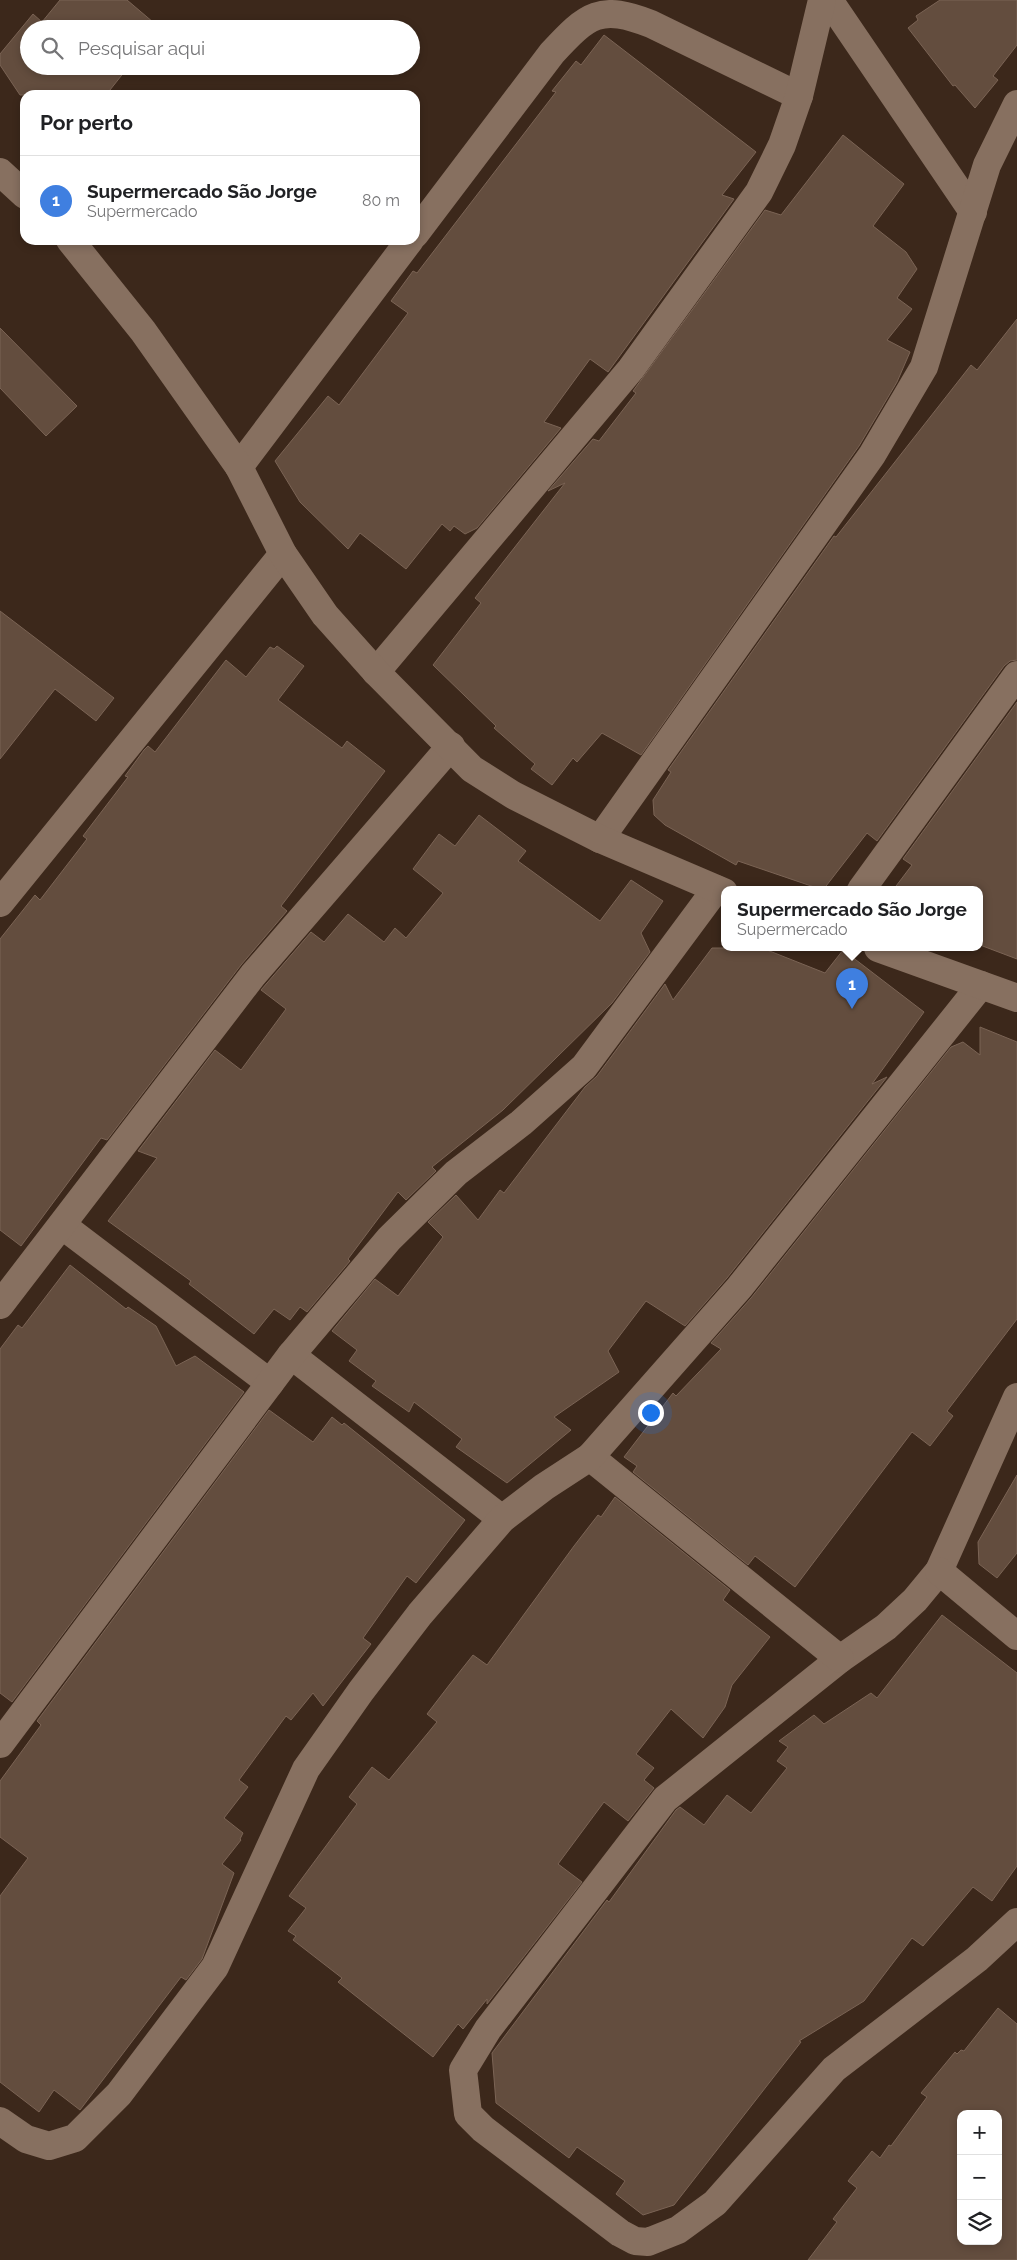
<!DOCTYPE html>
<html lang="pt">
<meta charset="utf-8">
<style>
body{margin:0;font-family:Raleway,sans-serif;background:#f6f6f6;color:#202124}
.controls{position:absolute;right:15px;bottom:15px;display:grid;overflow:hidden;border-radius:10px;box-shadow:0 2px 8px #0003}
.controls button{width:45px;height:45px;display:grid;place-items:center;padding:0;border:0;border-bottom:1px solid #e0e0e0;background:#fff;color:#202124;font:25px sans-serif}
.you{position:absolute;left:650px;top:1412px;width:18px;height:18px;margin:-12px;border:4px solid #fff;border-radius:50%;background:#1a73e8;box-shadow:0 0 0 8px #1a73e833}
.badge{display:grid;place-items:center;width:32px;height:32px;border-radius:50%;background:#ea580c;color:#fff;font-size:16px;font-weight:700}
.pin{position:absolute;translate:-50% -41px;filter:drop-shadow(0 1px 2px #0008)}
.pin::after{content:'';position:absolute;top:26px;width:18px;height:15px;background:inherit;clip-path:polygon(0 0,100% 0,50% 100%)}
.popup{position:absolute;left:721px;top:886px;width:262px;height:65px;box-sizing:border-box;display:grid;place-content:center;border-radius:10px;background:#fff;filter:drop-shadow(0 1px 4px #0005);font-size:16px;white-space:nowrap;color:#757577}
.popup b{font-size:19px;color:#202124}
.popup::after{content:'';position:absolute;left:50%;top:100%;margin-left:-10px;border:10px solid transparent;border-top-color:#fff}
.list{margin:0;padding:0;list-style:none}
h2{display:flex;justify-content:space-between;align-items:center;height:65px;margin:0;padding:0 20px;font-size:21px}
h2 small{font-size:16px;font-weight:400;color:#757577}
.list li{display:grid;grid-template-columns:32px 1fr auto;gap:15px;align-items:center;box-sizing:border-box;height:90px;padding:0 20px;border-top:1px solid #e0e0e0}
.list b{display:block;font-size:19px;white-space:nowrap}
.list p{margin:0;font-size:16px;white-space:nowrap;color:#757577}
.list em{font-size:16px;font-style:normal;color:#757577}
.icon{flex:none;width:28px;height:28px;fill:none;stroke:currentColor;stroke-width:2;stroke-linecap:round;stroke-linejoin:round}
.map{position:relative;flex:none;width:1017px;height:2260px;overflow:hidden}
.search{position:absolute;background:#fff;box-shadow:0 2px 8px #0003;left:20px;top:20px;width:400px;height:55px;display:flex;align-items:center;gap:12px;box-sizing:border-box;padding:0 18px;border-radius:28px;color:#757577;font-size:19px}
.panel{position:absolute;background:#fff;box-shadow:0 2px 8px #0003;left:20px;top:90px;width:400px;height:155px;border-radius:15px}
.map>svg:first-child{display:block}
</style>
<div class="map">
<svg width="1017" height="2260" viewBox="0 0 1017 2260">
<rect width="100%" height="100%" fill="#3c281b"/>
<!-- building -->
<g fill="#634d3e" stroke="#7b6455" fill-rule="evenodd">
<polygon points="60,0 127,0 160,28 29,29 29,66 129,66 106,95 20,95 0,65 0,54 33,14 42,22"/>
<polygon points="940,0 1017,0 1017,45 993,76 998,80 975,108 955,85 953,86 908,28 918,20 916,16"/>
<polygon points="604,35 756,152 722,195 734,199 608,372 590,359 544,422 561,428 477,528 465,534 454,526 450,531 442,524 406,569 360,533 348,549 300,502 275,461 328,396 339,405 408,313 391,301 413,271 417,273 556,92 552,91 576,61 581,65"/>
<polygon points="843,135 904,184 873,226 906,252 917,269 897,298 912,309 887,340 910,352 897,382 859,446 641,755 602,733 577,762 573,758 552,785 531,769 535,764 494,728 496,726 433,665 481,603 475,598 565,483 548,491 593,439 599,441 636,393 633,391 765,210 781,215"/>
<polygon points="1017,319 1017,660 1010,661 1004,666 877,841 867,833 823,890 738,861 736,865 665,825 654,815 653,800 671,772 668,770 834,536 836,537 971,365 977,370"/>
<polygon points="0,328 77,406 46,436 0,388"/>
<polygon points="0,611 114,698 96,721 55,689 0,759"/>
<polygon points="277,646 304,666 278,700 342,748 347,741 385,771 281,906 287,911 241,965 107,1140 101,1138 21,1246 0,1230 0,939 35,895 40,900 87,839 83,836 128,777 125,776 144,750 148,746 155,752 226,660 246,677 270,647 274,649"/>
<polygon points="1017,702 1017,959 980,945 980,890 893,890 912,865 903,859"/>
<polygon points="479,815 526,851 518,861 600,921 631,880 663,901 641,933 650,952 612,1003 503,1110 432,1167 436,1171 406,1200 398,1192 348,1259 350,1261 307,1312 300,1307 290,1320 274,1309 254,1334 189,1284 191,1281 108,1221 157,1158 138,1151 215,1050 241,1070 286,1009 261,990 311,932 324,942 348,914 384,942 395,928 406,938 443,893 413,869 439,834 455,846"/>
<polygon points="712,948 762,948 825,973 843,950 924,1012 872,1084 887,1077 727,1278 685,1326 646,1301 608,1351 619,1372 554,1417 571,1430 507,1483 456,1447 462,1439 414,1402 409,1412 372,1386 376,1381 349,1361 357,1350 332,1331 375,1279 398,1296 443,1237 428,1222 456,1195 478,1220 500,1190 504,1193 585,1087 597,1076 665,984 673,1000"/>
<polygon points="980,1027 1017,1042 1017,1319 947,1411 953,1416 930,1446 912,1432 795,1587 755,1556 748,1565 633,1472 637,1466 624,1457 673,1393 676,1396 721,1349 711,1343 751,1298 951,1047 963,1042 980,1055"/>
<polygon points="70,1265 126,1309 128,1307 156,1326 176,1366 195,1356 244,1392 12,1702 0,1693 0,1349 18,1325 22,1328"/>
<polygon points="269,1410 313,1442 332,1417 342,1425 344,1423 465,1520 416,1583 407,1576 363,1638 371,1644 323,1706 313,1693 291,1720 286,1716 239,1780 248,1787 224,1818 243,1833 240,1839 241,1840 222,1864 234,1873 202,1959 186,1980 181,1977 80,2110 54,2090 39,2112 0,2082 0,1896 28,1858 0,1837 0,1781 41,1725 37,1721"/>
<polygon points="1017,1475 1017,1553 997,1578 979,1564 978,1542"/>
<polygon points="615,1497 730,1590 723,1600 770,1637 732,1685 725,1707 703,1738 671,1709 636,1754 654,1768 644,1780 654,1788 628,1821 604,1802 558,1864 582,1882 487,2004 487,1999 463,2029 458,2024 433,2057 338,1982 342,1978 293,1940 296,1936 288,1931 306,1908 289,1896 357,1804 349,1797 372,1767 389,1780 437,1722 427,1714 450,1684 473,1655 487,1665 574,1546 598,1515 601,1517"/>
<polygon points="942,1615 1017,1673 1017,1866 992,1901 973,1887 923,1946 912,1938 864,2001 799,2041 801,2042 674,2205 643,2215 616,2194 625,2181 577,2147 569,2158 496,2103 492,2053 607,1900 609,1902 676,1810 680,1807 704,1825 727,1795 751,1813 787,1768 777,1761 788,1747 779,1741 814,1715 824,1724 871,1693 877,1698"/>
<path d="M998 2008 1017 2024V2260H808L837 2222 833 2219 857 2188 848 2181 872 2151 880 2158 889 2145 891 2146 927 2097 921 2093 955 2052 957 2054 961 2050 964 2051ZM961 2114H998V2241H961Z"/>
</g>
<g fill="none" stroke-linecap="round" stroke-linejoin="round">
<!-- minor -->
<g stroke="#877060" stroke-width="28">
<polyline points="829,0 973,212"/>
<path d="M415 234 552 53C588 14 600 4 651 24L799 96"/>
<polyline points="239,467 410,240"/>
<polyline points="376,672 631,369 759,192 782,145 799,96 822,0"/>
<polyline points="600,839 872,455 924,367 987,165 1017,104"/>
<polyline points="861,890 1017,675"/>
<polyline points="0,903 283,554"/>
<polyline points="63,1226 270,1383"/>
<polyline points="0,1305 253,975 451,746"/>
<polyline points="291,1355 502,1519"/>
<polyline points="1017,1397 939,1571 915,1600 886,1627 840,1659 665,1799 488,2029 463,2070 468,2114 483,2129 620,2233 635,2241 648,2242 678,2230 715,2203 834,2069 977,1959 1017,1922"/>
<polyline points="590,1457 840,1659"/>
<polyline points="939,1571 1017,1636"/>
<polyline points="0,1744 291,1355 389,1239 456,1173 521,1123 584,1067 716,889"/>
<polyline points="0,2121 26,2139 49,2146 75,2138 119,2094 215,1967 306,1769 361,1691 420,1614 502,1519 544,1487 590,1457 739,1288 981,985"/>
</g>
<!-- tertiary -->
<g stroke="#877060" stroke-width="28">
<polyline points="0,172 25,195"/>
<polyline points="70,240 143,331 239,467 283,554 325,615 376,672 472,769 513,795 600,839 724,892"/>
<polyline points="878,948 1017,998"/>
</g>
</g>
</svg>
<div class="controls">
<button>+</button>
<button>−</button>
<button><svg class="icon" aria-label="layers" viewBox="0 0 24 24"><path d="M12 4l9 5-9 5-9-5zM3 14l9 5 9-5"/></svg></button>
</div>
<div class="you"></div>
<div class="pin badge" style="left:852px;top:1009px;background:#3f7fe0">1</div>
<div class="popup"><b>Supermercado São Jorge</b>Supermercado</div>
<div class="search"><svg class="icon" aria-label="search" viewBox="0 0 24 24"><circle cx="10" cy="10" r="6"/><path d="M15 15l6 6"/></svg>Pesquisar aqui</div>
<section class="panel">
<h2>Por perto<small></small></h2>
<ul class="list">
<li><span class="badge" style="background:#3f7fe0">1</span><div><b>Supermercado São Jorge</b><p>Supermercado</p></div><em>80 m</em></li>
</ul>
</section>
</div>
